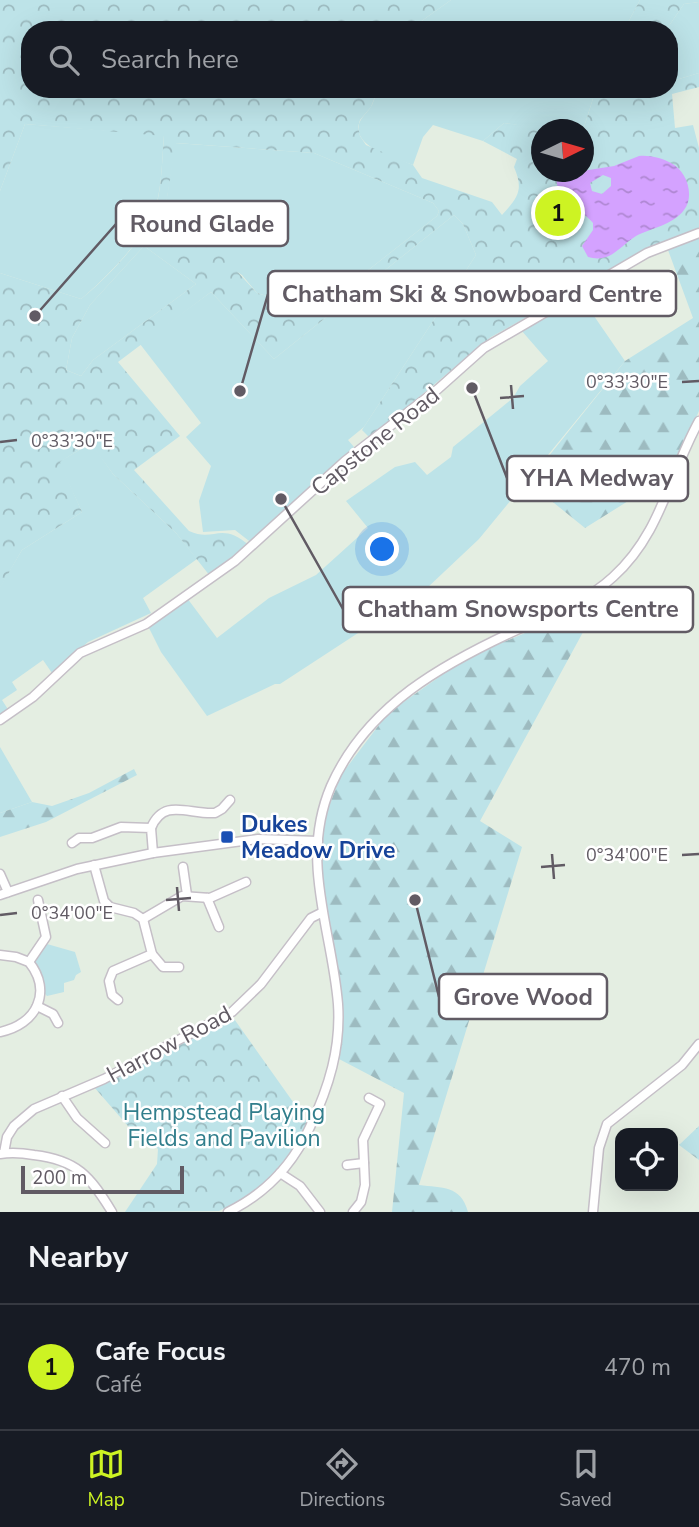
<!DOCTYPE html>
<meta charset="utf-8">
<style>
body{margin:0;font-family:"Nunito Sans",sans-serif;background:#242831;color:#f1f3f6}
.controls{position:absolute;right:21px;bottom:21px;display:grid;overflow:hidden;border-radius:14px;box-shadow:0 7px 28px #0002}
.controls button{width:63px;height:63px;display:grid;place-items:center;padding:0;border:0;border-bottom:2px solid #363941;background:#171b24;color:#f1f3f6;font:35px sans-serif}
.compass{position:absolute;left:531px;top:119px;width:63px;height:63px;border-radius:50%;background:#171b24;box-shadow:0 7px 28px #0002;rotate:85deg}
.scale{position:absolute;left:21px;bottom:18px;width:163px;box-sizing:border-box;padding-left:7px;border:4px solid #615b64;border-top:0;font-size:19px;line-height:24px;white-space:nowrap;color:#615b64;-webkit-text-stroke:5px #fff;paint-order:stroke}
.you{position:absolute;left:383px;top:550px;width:24px;height:24px;margin:-18px;border:5px solid #fff;border-radius:50%;background:#1a73e8;box-shadow:0 0 0 10px #1a73e833}
.badge{display:grid;place-items:center;width:46px;height:46px;border-radius:50%;background:#cdf323;color:#111;font-size:23px;font-weight:700}
.pin{position:absolute;translate:-50% -50%;border:4px solid #fff;box-shadow:0 2px 7px #0006}
.list{margin:0;padding:0;list-style:none}
h2{display:flex;justify-content:space-between;align-items:center;height:91px;margin:0;padding:0 28px;font-size:30px}
h2 small{font-size:23px;font-weight:400;color:#9ea1a6}
.list li{display:grid;grid-template-columns:46px 1fr auto;gap:21px;align-items:center;box-sizing:border-box;height:126px;padding:0 28px;border-top:2px solid #363941}
.list b{display:block;font-size:26px;white-space:nowrap}
.list p{margin:0;font-size:23px;white-space:nowrap;color:#9ea1a6}
.list em{font-size:23px;font-style:normal;color:#9ea1a6}
.icon{flex:none;width:38px;height:38px;fill:none;stroke:currentColor;stroke-width:2;stroke-linecap:round;stroke-linejoin:round}
.map{position:relative;flex:none;width:699px;height:1212px;overflow:hidden}
.search{position:absolute;background:#171b24;box-shadow:0 7px 28px #0002;left:21px;right:21px;top:21px;height:77px;display:flex;align-items:center;gap:18px;box-sizing:border-box;padding:0 24px;border-radius:28px;color:#9ea1a6;font-size:26px}
.sheet{height:217px;background:#171b24}
nav{display:flex;justify-content:space-around;align-items:center;box-sizing:border-box;height:98px;border-top:2px solid #363941;background:#171b24;font-size:19px;color:#9ea1a6}
nav a{display:grid;justify-items:center;gap:4px}
nav .on{color:#cdf323}
.map>svg:first-child{display:block}
</style>
<div class="map">
<svg width="699" height="1212" viewBox="0 0 699 1212">
<defs>
<pattern id="forest-firs" width="22" height="20" patternUnits="userSpaceOnUse" patternTransform="scale(1.75)"><rect width="22" height="20" fill="#bde3e8"/><path d="M5 1l3.5 6h-7zM16 11l3.5 6h-7z" fill="#9dbbc0"/></pattern>
<pattern id="park-crowns" width="20" height="18" patternUnits="userSpaceOnUse" patternTransform="scale(1.75)"><rect width="20" height="18" fill="#bde3e8"/><path d="M2 6a3 3 0 1 1 6 0M12 15a3 3 0 1 1 6 0" fill="none" stroke="#9dbbc0"/></pattern>
<pattern id="water-ripples" width="26" height="14" patternUnits="userSpaceOnUse" patternTransform="scale(1.75)"><rect width="26" height="14" fill="#d4a2ff"/><path d="M2 4q2-2 4 0t4 0M15 11q2-2 4 0t4 0" fill="none" stroke="#af87d2"/></pattern>
</defs>
<rect width="100%" height="100%" fill="#e4eee2"/>
<!-- grass -->
<g fill="#bde3e8">
<polygon points="451,0 640,0 624,30 409,30"/>
<polygon points="699,2 699,73 669,82 669,30 666,30 684,4"/>
<path d="M378 89H596L584 127C559 135 529 126 504 123L483 141 433 125 423 137 413 165C396 158 353 148 359 124 361 117 368 112 372 105 374 100 376 94 378 89Z"/>
<path d="M25 124 164 135C162 159 162 184 156 206 149 235 104 280 81 299L0 273V191Z"/>
<polygon points="175,143 314,153 433,203 439,211 437,216 334,297 286,302 257,293 242,275 186,239 152,242 152,237 164,217"/>
<polygon points="454,215 463,224 476,255 364,427 348,440 354,447 253,544 235,530 203,532 199,501 211,466 186,437 201,423 140,344 211,292 274,359"/>
<polygon points="144,246 196,284 93,360 81,376 66,370 72,338 90,305"/>
<polygon points="583,300 625,361 479,539 427,588 280,684 275,684 207,716 161,652 149,628 187,598 217,638 269,598 316,575 368,528 346,501 395,467 415,462 427,475 451,457 453,447 513,398 520,386 548,361 521,330"/>
<polygon points="91,443 113,474 176,533 197,559 143,598 151,613 88,642 52,673 43,660 12,682 17,690 2,700 9,711 0,716 0,587 22,550 82,512 59,462"/>
<polygon points="0,747 32,802 0,813"/>
<path d="M47 944 75 952 81 972 76 975 74 980 64 983V992L47 996C41 990 32 967 36 958 38 953 44 948 47 944Z"/>
</g>
<!-- forest -->
<g fill="url(#forest-firs)">
<polygon points="699,237 699,411 665,486 633,498 585,528 528,482 625,361 693,318 668,250"/>
<path d="M600 601 480 821 522 847 419 1185C442 1188 461 1185 468 1212H392L404 1093 339 1059 342 1029 320 854 326 814 341 775 388 713 449 670 485 650Z"/>
<polygon points="134,769 137,775 46,822 0,837 0,813 32,802 52,806 89,793"/>
</g>
<!-- park -->
<g fill="url(#park-crowns)" fill-rule="evenodd">
<path d="M0 0H451L409 30H30V89H378L371 107 360 120 358 127 360 136 366 145 413 165 422 178 492 202 502 215C518 197 524 190 514 167L517 159 483 141 504 123 556 129 542 130V172H584V130L575 129 584 127 596 89H633L634 92 645 89H669V82L699 73V87L672 94 675 128 693 125 699 148V230L646 251 491 337 370 438 362 430 476 255 463 224 454 215 274 359 211 292 118 362 180 436 134 470 189 531C215 543 220 520 250 546L210 576 176 533 113 474 90 443 60 462 82 512 22 550 0 588V273L81 299C104 281 149 235 156 207 162 184 162 159 164 136L25 124 0 191ZM176 143 314 153 433 203 439 211 437 216 334 297 286 302 257 293 222 255 201 243 173 239 152 242V237L164 217ZM144 246 196 284 93 360 81 376 66 370 72 338 90 305Z"/>
<polygon points="640,0 699,0 699,2 684,4 666,30 624,30"/>
<polygon points="232,1016 308,1123 292,1152 273,1176 251,1195 219,1211 125,1212 157,1164 158,1149 150,1141 141,1141 94,1087"/>
<polygon points="699,1126 699,1160 679,1145"/>
</g>
<!-- water -->
<path fill="url(#water-ripples)" fill-rule="evenodd" d="M639 156C650 155 662 158 671 163 687 171 695 196 684 210 673 225 651 228 636 236 626 242 619 251 609 256 602 259 595 259 588 257L582 246 593 230V223C580 207 553 199 557 175L614 166ZM603 175 611 178V186L602 194 592 191 590 183Z"/>
<g fill="none" stroke-linecap="round" stroke-linejoin="round">
<!-- minor casing -->
<g stroke="#c5bfc7" stroke-width="11">
<g id="minor">
<polyline points="0,720 33,697 80,653 146,624 235,561 345,461 438,389 484,348 647,253 699,233"/>
<path d="M151 828C164 797 189 815 215 813L222 809 230 800"/>
<polyline points="72,843 79,838 92,838 121,827 151,828 153,853"/>
<polyline points="94,865 104,901 110,907 134,913 143,919 152,954 113,971 109,981 112,995 118,1000"/>
<polyline points="183,867 187,895"/>
<polyline points="0,874 8,892"/>
<polyline points="0,895 77,869 153,853 258,839 318,841"/>
<polyline points="207,898 219,927"/>
<polyline points="143,919 182,896 210,898 246,882"/>
<polyline points="152,954 163,967 179,967"/>
<path d="M0 955 16 957 29 962C53 992 36 1025 0 1032"/>
<polyline points="29,962 46,937 38,900"/>
<polyline points="37,1006 53,1014 58,1023"/>
<polyline points="62,1096 77,1118 105,1143"/>
<polyline points="4,1153 7,1137 14,1126 34,1109 104,1079 232,1012 261,984 311,918 321,913"/>
<path d="M0 1154C11 1152 23 1153 34 1155 77 1160 90 1176 112 1212"/>
<polyline points="347,1165 364,1163"/>
<polyline points="280,1173 300,1186 320,1212"/>
<path d="M228 1212C265 1194 293 1164 310 1127 329 1087 341 1048 338 1004 332 929 299 861 331 786 367 705 444 663 521 628 553 614 587 601 613 577 661 534 669 475 699 421"/>
<polyline points="353,1212 361,1202 365,1185 363,1140 380,1104 369,1098"/>
<polyline points="593,1212 599,1148 607,1124 682,1065 699,1044"/>
</g>
</g>
<!-- minor -->
<use href="#minor" stroke="#fff" stroke-width="8"/>
</g>
<!-- ticks -->
<path fill="none" stroke="#615b64" stroke-width="2.5" d="M682 382 699 381M511 385 513 409M500 398 524 396M0 442 17 440M552 854 554 879M682 855 699 854M541 867 565 865M177 887 179 911M166 900 191 898M0 915 17 913"/>
<!-- markers -->
<rect fill="#1a4fb4" stroke="#fff" stroke-width="2.5" x="220" y="830" width="14" height="14" rx="3.5"/>
<g text-anchor="middle" stroke-width="5" stroke-linejoin="round" paint-order="stroke">
<!-- street labels -->
<g font-size="23" fill="#615b64" stroke="#fff">
<text transform="translate(375 441) rotate(-39)" y="8">Capstone Road</text>
<text transform="translate(169 1044) rotate(-28)" y="8">Harrow Road</text>
</g>
<!-- transit labels -->
<g font-size="23" font-weight="bold" fill="#164399" stroke="#fff" text-anchor="start">
<text x="241" y="832">Dukes<tspan x="241" dy="26">Meadow Drive</tspan></text>
</g>
<!-- park labels -->
<g font-size="23" fill="#317e8c" stroke="#fff">
<text x="224" y="1120">Hempstead Playing<tspan x="224" dy="26">Fields and Pavilion</tspan></text>
</g>
</g>
<g font-size="18" text-anchor="middle" fill="#615b64" stroke="#fff" stroke-width="5" stroke-linejoin="round" paint-order="stroke">
<text x="627" y="388">0°33'30"E</text>
<text x="72" y="447">0°33'30"E</text>
<text x="627" y="861">0°34'00"E</text>
<text x="72" y="919">0°34'00"E</text>
</g>
<!-- callouts -->
<path fill="none" stroke="#615b64" stroke-width="2.5" d="M35 316L116 224M240 391L268 294M472 388L507 478M281 499L343 609M415 900L439 997"/>
<g fill="#615b64" stroke="#fff" stroke-width="2.5">
<circle cx="35" cy="316" r="7"/>
<circle cx="240" cy="391" r="7"/>
<circle cx="472" cy="388" r="7"/>
<circle cx="281" cy="499" r="7"/>
<circle cx="415" cy="900" r="7"/>
</g>
<g fill="#fff" stroke="#615b64" stroke-width="2.5">
<rect x="116" y="201" width="172" height="45" rx="7"/>
<rect x="268" y="271" width="408" height="45" rx="7"/>
<rect x="507" y="456" width="181" height="45" rx="7"/>
<rect x="343" y="587" width="350" height="45" rx="7"/>
<rect x="439" y="974" width="168" height="45" rx="7"/>
</g>
<g font-size="24" text-anchor="middle" font-weight="bold" fill="#615b64">
<text x="202" y="232">Round Glade</text>
<text x="472" y="302">Chatham Ski &amp; Snowboard Centre</text>
<text x="597" y="486">YHA Medway</text>
<text x="518" y="617">Chatham Snowsports Centre</text>
<text x="523" y="1005">Grove Wood</text>
</g>
</svg>
<div class="controls">
<button><svg class="icon" aria-label="locate" viewBox="0 0 24 24"><circle cx="12" cy="12" r="6"/><path d="M12 2v4M12 18v4M2 12h4M18 12h4"/></svg></button>
</div>
<svg class="compass" viewBox="-18 -18 36 36"><path d="M0-13l5 13h-10z" fill="#e53935"/><path d="M0 13l5-13h-10z" fill="#9ea1a6"/></svg>
<div class="scale">200 m</div>
<div class="you"></div>
<div class="pin badge" style="left:558px;top:213px">1</div>
<div class="search"><svg class="icon" aria-label="search" viewBox="0 0 24 24"><circle cx="10" cy="10" r="6"/><path d="M15 15l6 6"/></svg>Search here</div>
</div>
<section class="sheet">
<h2>Nearby<small></small></h2>
<ul class="list">
<li><span class="badge">1</span><div><b>Cafe Focus</b><p>Café</p></div><em>470 m</em></li>
</ul>
</section>
<nav>
<a class="on"><svg class="icon" aria-label="map" viewBox="0 0 24 24"><path d="M3 6l6-2 6 2 6-2v14l-6 2-6-2-6 2zM9 4v14M15 6v14"/></svg>Map</a>
<a><svg class="icon" aria-label="directions" viewBox="0 0 24 24"><path d="M12 3l9 9-9 9-9-9zM9 14v-3h6M13 9l2 2-2 2"/></svg>Directions</a>
<a><svg class="icon" aria-label="saved" viewBox="0 0 24 24"><path d="M7 4h10v16l-5-4-5 4z"/></svg>Saved</a>
</nav>
